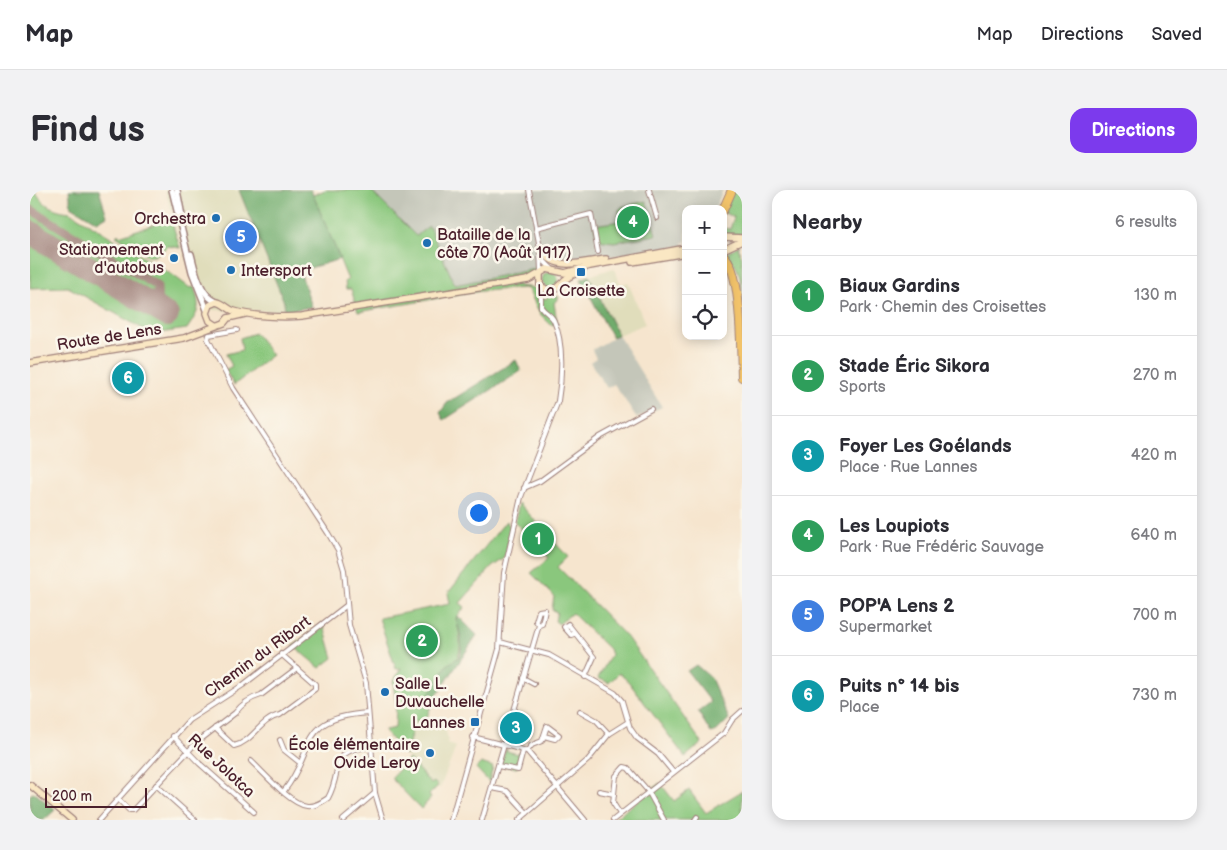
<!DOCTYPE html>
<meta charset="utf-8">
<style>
body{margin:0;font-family:"Balsamiq Sans",sans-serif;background:#f2f2f3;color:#2b2b33}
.controls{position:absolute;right:15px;top:15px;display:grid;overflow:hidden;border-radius:10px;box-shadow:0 2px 12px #0003}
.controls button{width:45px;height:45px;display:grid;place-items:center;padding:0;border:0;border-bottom:1px solid #e1e1e2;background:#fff;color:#2b2b33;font:25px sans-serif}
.scale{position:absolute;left:15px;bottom:12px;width:102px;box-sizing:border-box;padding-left:5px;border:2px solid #4a1f2b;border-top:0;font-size:14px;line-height:18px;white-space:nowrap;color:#4a1f2b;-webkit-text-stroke:4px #fbf7ec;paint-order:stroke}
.you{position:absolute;left:448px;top:322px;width:18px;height:18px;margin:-12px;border:4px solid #fff;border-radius:50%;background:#1a73e8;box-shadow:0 0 0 8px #1a73e833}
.badge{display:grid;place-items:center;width:32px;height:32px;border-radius:50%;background:#7c3aed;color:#fff;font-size:16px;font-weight:700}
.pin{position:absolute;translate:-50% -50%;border:2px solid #fff;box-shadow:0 1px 5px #0006}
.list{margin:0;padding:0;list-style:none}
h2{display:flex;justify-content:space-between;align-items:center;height:65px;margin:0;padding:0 20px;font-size:21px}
h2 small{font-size:16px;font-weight:400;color:#7c7c81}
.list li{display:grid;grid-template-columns:32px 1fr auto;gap:15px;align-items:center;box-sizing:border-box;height:80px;padding:0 20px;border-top:1px solid #e1e1e2}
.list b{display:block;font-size:19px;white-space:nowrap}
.list p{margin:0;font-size:16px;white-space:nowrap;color:#7c7c81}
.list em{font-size:16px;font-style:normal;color:#7c7c81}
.icon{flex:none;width:28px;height:28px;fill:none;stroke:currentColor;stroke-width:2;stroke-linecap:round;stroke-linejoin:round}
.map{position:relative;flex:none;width:712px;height:630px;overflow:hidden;border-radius:15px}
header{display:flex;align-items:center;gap:30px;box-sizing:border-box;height:70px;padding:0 25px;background:#fff;border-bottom:1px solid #e1e1e2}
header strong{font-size:24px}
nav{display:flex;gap:28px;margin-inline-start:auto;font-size:18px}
.intro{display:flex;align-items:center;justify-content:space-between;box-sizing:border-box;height:120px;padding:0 30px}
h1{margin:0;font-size:35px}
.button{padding:12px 22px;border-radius:15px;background:#7c3aed;color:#fff;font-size:18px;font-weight:700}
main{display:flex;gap:30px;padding:0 30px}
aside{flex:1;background:#fff;border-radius:15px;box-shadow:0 2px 12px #0003}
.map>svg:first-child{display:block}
</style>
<header>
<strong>Map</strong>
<nav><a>Map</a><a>Directions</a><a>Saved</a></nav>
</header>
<div class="intro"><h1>Find us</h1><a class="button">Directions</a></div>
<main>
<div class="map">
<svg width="712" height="630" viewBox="0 0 712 630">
<rect width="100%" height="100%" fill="#fbf7ec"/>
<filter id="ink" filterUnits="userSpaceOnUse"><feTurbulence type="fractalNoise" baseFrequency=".02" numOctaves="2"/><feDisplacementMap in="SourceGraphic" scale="10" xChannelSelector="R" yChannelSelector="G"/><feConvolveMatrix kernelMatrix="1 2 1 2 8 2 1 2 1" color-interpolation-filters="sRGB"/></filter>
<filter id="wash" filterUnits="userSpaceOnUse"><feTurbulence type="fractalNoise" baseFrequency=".0096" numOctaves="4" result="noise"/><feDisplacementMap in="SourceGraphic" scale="20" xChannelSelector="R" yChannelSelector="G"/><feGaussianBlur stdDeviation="1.12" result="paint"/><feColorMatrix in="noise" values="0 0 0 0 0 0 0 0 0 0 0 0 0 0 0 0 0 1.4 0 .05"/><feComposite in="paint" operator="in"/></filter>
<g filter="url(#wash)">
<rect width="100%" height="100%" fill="#f6e5ce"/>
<!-- built -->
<g fill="#e0ddbb">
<polygon points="135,0 209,0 254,112 255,121 183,120 170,113"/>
<polygon points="584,78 591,95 598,92 615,134 588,145 559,86"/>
<polygon points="385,530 415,538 418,549 417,553 426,557 410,598 404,593 402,595 376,566"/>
</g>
<!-- industrial -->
<g fill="#c4c6b9">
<polygon points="340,0 693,0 685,19 656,19 656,51 653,52 653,56 534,73 519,69 509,74 505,79 425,96 399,36 386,47"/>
<polygon points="588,145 632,217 607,228 584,194 577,198 560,172 566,168 562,160"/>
</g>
<!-- green -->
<g fill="#8ac77d" stroke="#6a7354">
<path d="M0 0H5C13 16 24 20 40 22L144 86 160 98 164 97C171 118 169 121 157 139L122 144 38 97 0 98Z"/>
<polygon points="295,0 340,0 386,46 399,36 425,95 505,79 509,74 506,84 488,89 489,96 505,98 509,106 516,109 520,104 529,107 524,113 527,132 522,136 510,124 498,99 494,98 451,101 328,122 321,99 316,99 315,91 318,90 283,5"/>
<polygon points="704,0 712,0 712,44 696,45 693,38 700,39 704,27 694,23"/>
<polygon points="616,11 626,45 584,52 567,50 564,35 591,31 589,20 592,17"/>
<polygon points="141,29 150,58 138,56 125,66 118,66 86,46 88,44 89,46"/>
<path d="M709 55 708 59 712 67V114C711 96 712 74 694 65Z"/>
<circle cx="520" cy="90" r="8"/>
<polygon points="225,143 242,165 204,195 195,180 202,176 196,164 212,160 210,148"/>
<polygon points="489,313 538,367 528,377 596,446 672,553 655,567 598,491 589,483 579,493 568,488 581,465 579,459 542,423 529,434 525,431 527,422 522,420 524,406 501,383 519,368 485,332"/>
<path d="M476 331 481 338 475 368 462 377 430 413 435 417 426 428C438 474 423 469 399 504L402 513 395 533 384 530 376 566 355 542V540L365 538 366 516 363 491 371 480V478L366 479 349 428 420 414 418 403Z"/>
<polygon points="293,433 303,468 290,478 263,456"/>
<polygon points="476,558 477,561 488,564 489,562 491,564 487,578 472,576 471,573"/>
<polygon points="379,569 401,594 404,592 408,596 399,605 401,608 391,619 361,588"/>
<polygon points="451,573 463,577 459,592 446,578"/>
<polygon points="630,593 644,611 659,600 676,623 712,601 712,630 583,630"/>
</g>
<!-- forest -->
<g fill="#6fac6c" stroke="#5c664c">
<polygon points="39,0 69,0 77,26 67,32 41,16"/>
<polygon points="209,0 281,0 310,69 270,81 282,117 255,121 254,112"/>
<polygon points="559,86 588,145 582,147 551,89"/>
<polygon points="486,170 491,181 414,230 410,223 417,213"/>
<polygon points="428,426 447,445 402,513 399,504 417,475 429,467 431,462 431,448 426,428"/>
<polygon points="666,475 681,488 699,529 687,541 681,543 668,522 681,512 657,481"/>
<polygon points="4,602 25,620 14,630 0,630 0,605"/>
</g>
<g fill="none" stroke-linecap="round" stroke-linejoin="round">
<!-- taxiway -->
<polyline stroke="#a0827c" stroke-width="9" points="0,19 127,96 128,120"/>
<!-- runway -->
<polyline stroke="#a0827c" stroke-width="24" points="0,42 137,125"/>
</g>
</g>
<g filter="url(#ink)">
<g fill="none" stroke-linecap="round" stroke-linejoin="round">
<!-- minor casing -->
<g stroke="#a0827c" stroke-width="6">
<g id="minor">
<polyline points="499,0 510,58 511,82"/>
<polyline points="619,0 627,28"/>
<polyline points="506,38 561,24 568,62"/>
<polyline points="511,68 522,79"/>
<polyline points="207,140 179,145 178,149 203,198 298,343 308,360 314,380 319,435 336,493 345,603 353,630"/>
<polyline points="494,298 510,291 570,247 621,219"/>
<polyline points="544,444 541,445 534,437 538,434 564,467 555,487"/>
<polyline points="470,452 519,465 585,503 592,511 600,538 607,548 628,564 643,582"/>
<polyline points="493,488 504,494"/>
<polyline points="550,521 566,530 579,544"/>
<path d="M185 538 204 556C223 552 230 529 250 525L285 499V494L251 464"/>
<polyline points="143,546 169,573 224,622"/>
<polyline points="443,547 497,561 555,630"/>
<polyline points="250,550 254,560 269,572"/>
<polyline points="497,561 502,555 512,551 517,536 529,545 525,549 514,546"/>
<path d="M221 571C234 583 260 614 277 616 285 617 292 612 298 608 314 579 297 559 341 557"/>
<polyline points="468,576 488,580 493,561"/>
<polyline points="126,595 165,630"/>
<polyline points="462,598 477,601 497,623"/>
<path d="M254 601C288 558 266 528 338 523"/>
<polyline points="569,601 584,604"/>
<path d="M88 609 99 620H103L166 553 205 523C211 515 221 508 231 505L267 478"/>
<polyline points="590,624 583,613 586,586 594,577 598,578 618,601 634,630"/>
<polyline points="69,630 159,530 213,495 317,415"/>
<polyline points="313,630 345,603"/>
<path d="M421 630 469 459 474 383 491 307 528 211C532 188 534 153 524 131 522 125 515 123 511 117V97"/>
<polyline points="452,630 509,435 512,434 515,420 509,421 506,431 509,435"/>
<polyline points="489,630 558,570 579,544 598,532"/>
<polyline points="583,630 694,543 702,530 712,521"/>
<polyline points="665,630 667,627"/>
</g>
</g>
<!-- tertiary casing -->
<g stroke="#a0827c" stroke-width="8">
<g id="tertiary">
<polyline points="142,0 162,82 177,120"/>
<polyline points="147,0 152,26"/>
<path d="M161 64C165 80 170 106 187 112"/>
</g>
</g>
<!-- secondary casing -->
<g stroke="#a0827c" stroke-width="8">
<g id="secondary">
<polyline points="693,47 712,48"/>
<path d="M510 58C525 83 550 72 576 69"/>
<polyline points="695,59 712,51"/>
<polyline points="602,72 656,63"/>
<path d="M510 84V96L520 101C531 98 532 88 545 84"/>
<path d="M186 135 180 131 177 123 180 115 187 112C194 113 197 119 204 121 222 126 253 128 272 126L498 90 517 79 535 83 560 76 656 58"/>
<polyline points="0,173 154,148 194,133 198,128 215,124"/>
<polyline points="0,595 42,630"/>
</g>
</g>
<!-- motorway casing -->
<g stroke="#a0827c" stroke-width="10">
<g id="motorway">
<polyline points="693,20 702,0"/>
<path d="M693 65C712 79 711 160 712 187"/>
</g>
</g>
<!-- minor -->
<use href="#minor" stroke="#fff" stroke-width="4"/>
<!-- tertiary -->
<use href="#tertiary" stroke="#fff" stroke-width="5"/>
<!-- secondary -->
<use href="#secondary" stroke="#fae7c3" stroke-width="5.5"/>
<!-- motorway -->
<use href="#motorway" stroke="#f2c36a" stroke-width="8"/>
</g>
</g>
<!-- markers -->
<g fill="#1f6fb2" stroke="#fbf7ec" stroke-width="2">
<circle cx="186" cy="28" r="5"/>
<circle cx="397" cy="53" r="5"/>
<circle cx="144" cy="68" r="5"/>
<circle cx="201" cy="80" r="5"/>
<rect x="546" y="77" width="10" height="10" rx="2.5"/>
<circle cx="355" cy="502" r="5"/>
<rect x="440" y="527" width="10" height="10" rx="2.5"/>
<circle cx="400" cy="563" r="5"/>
</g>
<g text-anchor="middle" stroke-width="5" stroke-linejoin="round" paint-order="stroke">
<!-- poi labels -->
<g font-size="16" fill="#4a1f2b" stroke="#fbf7ec" text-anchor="end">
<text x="176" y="34">Orchestra</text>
<text x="407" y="50" text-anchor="start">Bataille de la<tspan x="407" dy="18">côte 70 (Août 1917)</tspan></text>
<text x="134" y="65">Stationnement<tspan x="134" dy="18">d'autobus</tspan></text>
<text x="211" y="86" text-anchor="start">Intersport</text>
<text x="551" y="106" text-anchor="middle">La Croisette</text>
<text x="365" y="499" text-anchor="start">Salle L.<tspan x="365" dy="18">Duvauchelle</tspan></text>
<text x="435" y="538">Lannes</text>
<text x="390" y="560">École élémentaire<tspan x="390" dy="18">Ovide Leroy</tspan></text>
</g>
<!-- street labels -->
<g font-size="16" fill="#4a1f2b" stroke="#fbf7ec">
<text transform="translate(79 146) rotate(-9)" y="6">Route de Lens</text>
<text transform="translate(227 466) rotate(-36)" y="6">Chemin du Ribart</text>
<text transform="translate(192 575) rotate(43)" y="6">Rue Jolotca</text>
</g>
</g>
</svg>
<div class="controls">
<button>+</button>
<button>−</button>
<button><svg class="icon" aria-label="locate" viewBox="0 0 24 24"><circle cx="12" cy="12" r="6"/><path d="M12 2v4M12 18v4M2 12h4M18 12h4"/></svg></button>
</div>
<div class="scale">200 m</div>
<div class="you"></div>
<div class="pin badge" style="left:508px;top:349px;background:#2e9e5b">1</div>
<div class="pin badge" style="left:392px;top:451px;background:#2e9e5b">2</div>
<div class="pin badge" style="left:486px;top:538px;background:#0f9aa8">3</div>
<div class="pin badge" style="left:603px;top:32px;background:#2e9e5b">4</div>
<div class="pin badge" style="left:211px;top:47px;background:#3f7fe0">5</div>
<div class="pin badge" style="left:98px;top:188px;background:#0f9aa8">6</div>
</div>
<aside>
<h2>Nearby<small>6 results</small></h2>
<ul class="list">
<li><span class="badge" style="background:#2e9e5b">1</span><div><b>Biaux Gardins</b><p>Park · Chemin des Croisettes</p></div><em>130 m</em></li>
<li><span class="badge" style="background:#2e9e5b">2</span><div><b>Stade Éric Sikora</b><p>Sports</p></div><em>270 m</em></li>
<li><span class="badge" style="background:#0f9aa8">3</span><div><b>Foyer Les Goélands</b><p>Place · Rue Lannes</p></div><em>420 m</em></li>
<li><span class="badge" style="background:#2e9e5b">4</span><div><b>Les Loupiots</b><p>Park · Rue Frédéric Sauvage</p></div><em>640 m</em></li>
<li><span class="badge" style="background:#3f7fe0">5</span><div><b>POP'A Lens 2</b><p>Supermarket</p></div><em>700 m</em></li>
<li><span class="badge" style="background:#0f9aa8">6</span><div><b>Puits n° 14 bis</b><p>Place</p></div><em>730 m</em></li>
</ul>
</aside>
</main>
